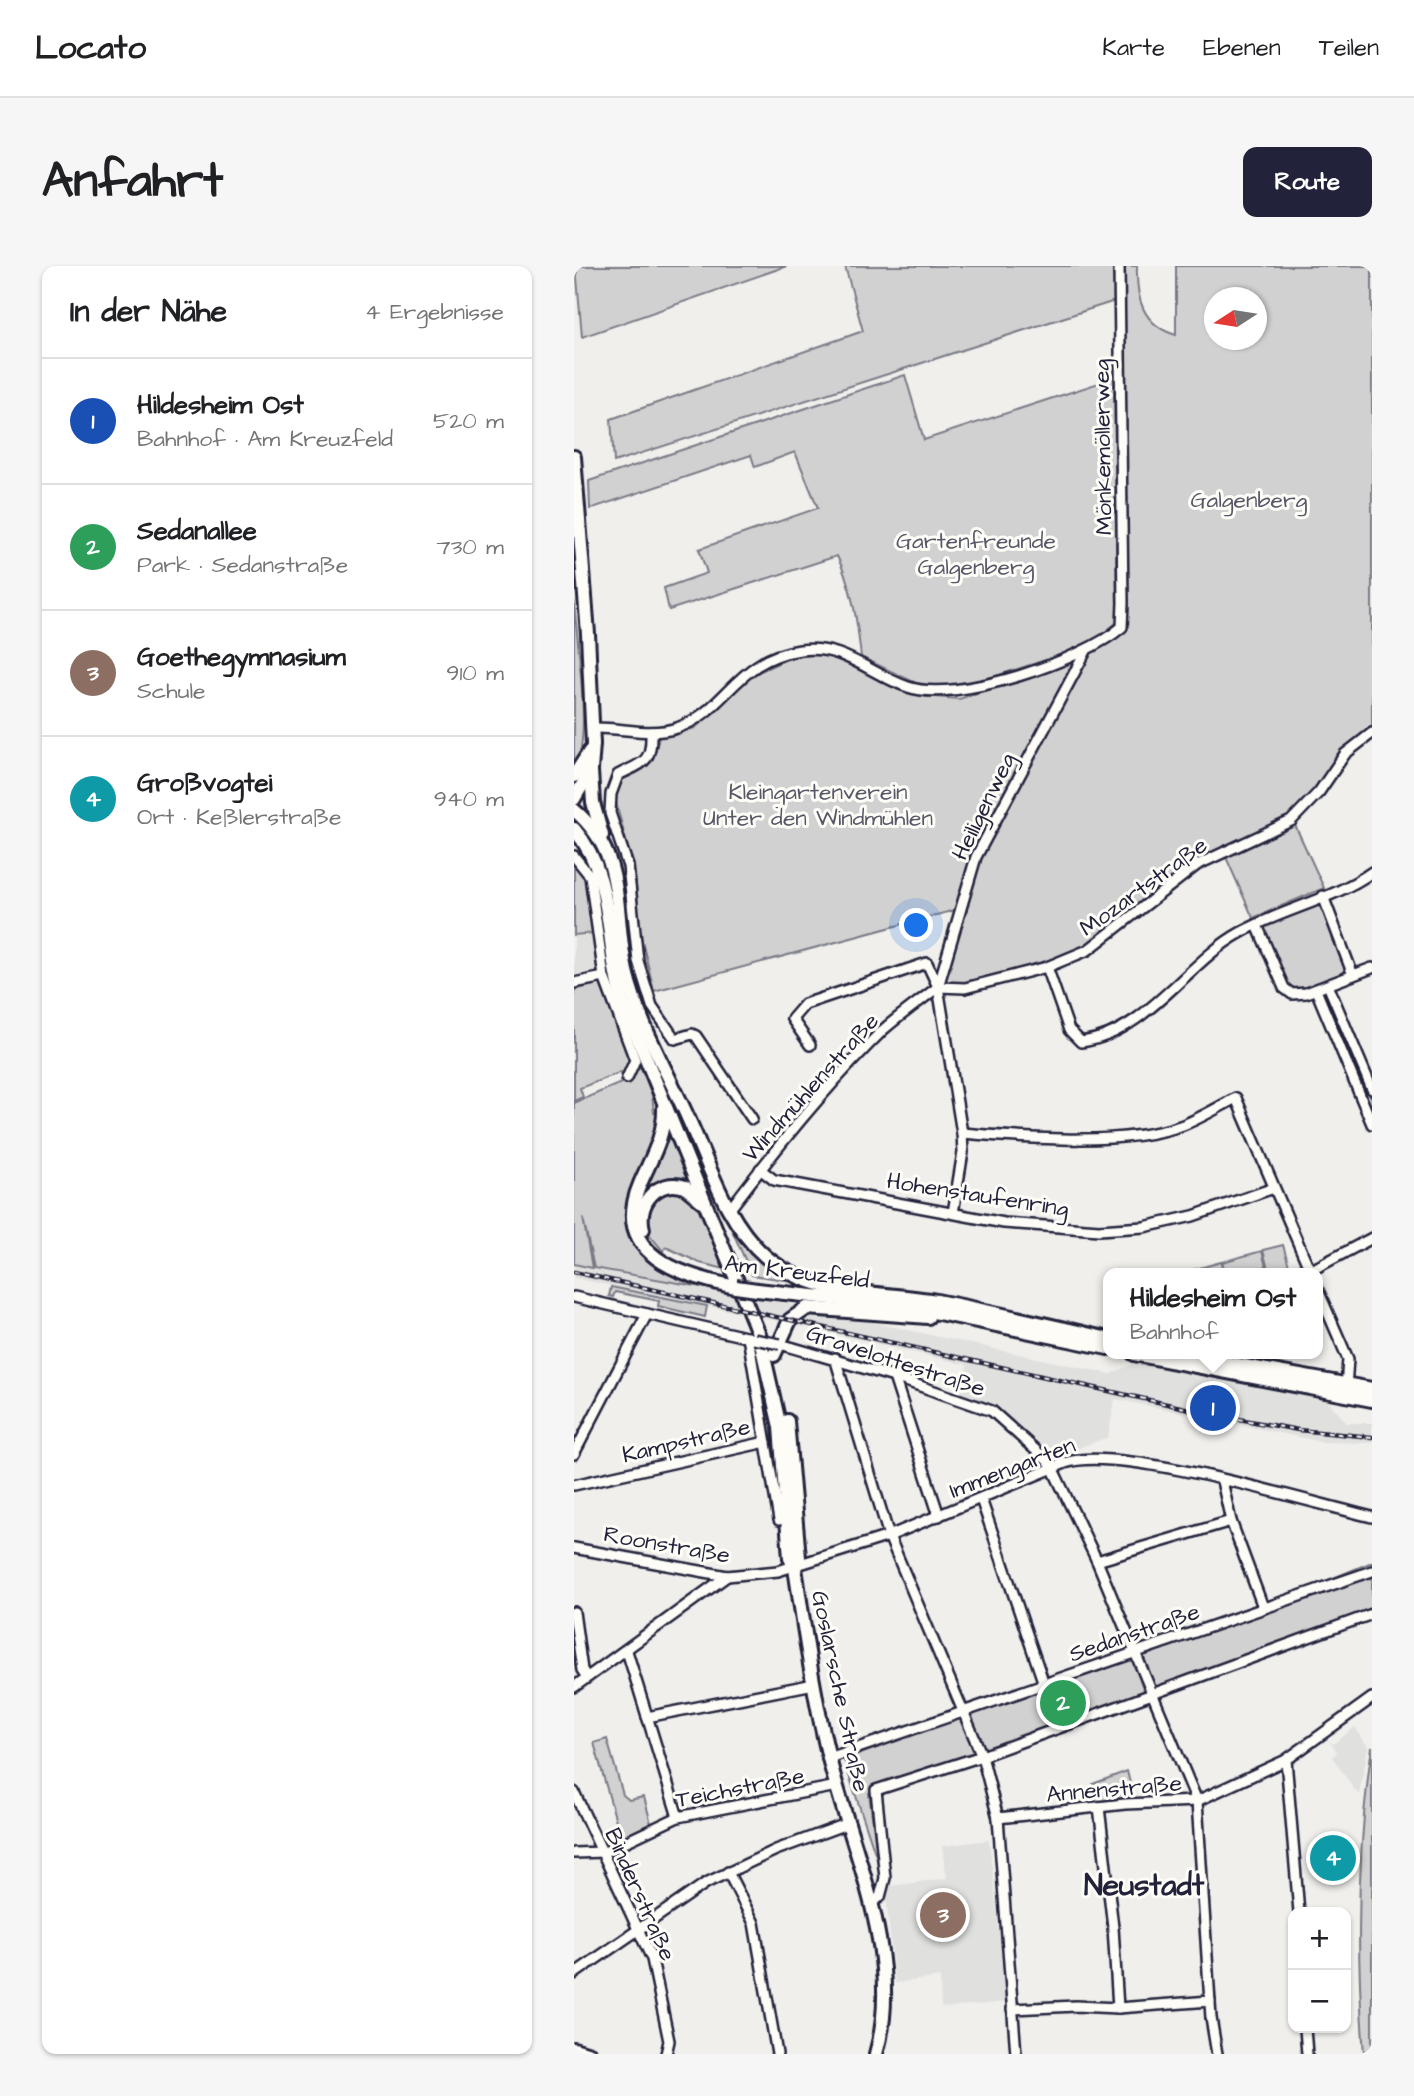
<!DOCTYPE html>
<html lang="de">
<meta charset="utf-8">
<style>
body{margin:0;font-family:"Architects Daughter",sans-serif;background:#f6f6f6;color:#202124}
.controls{position:absolute;right:21px;bottom:21px;display:grid;overflow:hidden;border-radius:14px;box-shadow:0 2px 5px #0004}
.controls button{width:63px;height:63px;display:grid;place-items:center;padding:0;border:0;border-bottom:2px solid #e0e0e0;background:#fff;color:#202124;font:35px sans-serif}
.compass{position:absolute;left:630px;top:21px;width:63px;height:63px;border-radius:50%;background:#fff;box-shadow:0 2px 5px #0004;rotate:258deg}
.you{position:absolute;left:343px;top:660px;width:24px;height:24px;margin:-18px;border:5px solid #fff;border-radius:50%;background:#1a73e8;box-shadow:0 0 0 10px #1a73e833}
.badge{display:grid;place-items:center;width:46px;height:46px;border-radius:50%;background:#22223b;color:#fff;font-size:23px;font-weight:700}
.pin{position:absolute;translate:-50% -50%;border:4px solid #fff;box-shadow:0 2px 7px #0006}
.popup{position:absolute;left:529px;top:1002px;width:220px;height:91px;box-sizing:border-box;display:grid;place-content:center;border-radius:14px;background:#fff;filter:drop-shadow(0 2px 5px #0005);font-size:23px;white-space:nowrap;color:#757577}
.popup b{font-size:26px;color:#202124}
.popup::after{content:'';position:absolute;left:50%;top:100%;margin-left:-14px;border:14px solid transparent;border-top-color:#fff}
.list{margin:0;padding:0;list-style:none}
h2{display:flex;justify-content:space-between;align-items:center;height:91px;margin:0;padding:0 28px;font-size:30px}
h2 small{font-size:23px;font-weight:400;color:#757577}
.list li{display:grid;grid-template-columns:46px 1fr auto;gap:21px;align-items:center;box-sizing:border-box;height:126px;padding:0 28px;border-top:2px solid #e0e0e0}
.list b{display:block;font-size:26px;white-space:nowrap}
.list p{margin:0;font-size:23px;white-space:nowrap;color:#757577}
.list em{font-size:23px;font-style:normal;color:#757577}
.map{position:relative;flex:none;width:798px;height:1788px;overflow:hidden;border-radius:14px}
header{display:flex;align-items:center;gap:42px;box-sizing:border-box;height:98px;padding:0 35px;background:#fff;border-bottom:2px solid #e0e0e0}
header strong{font-size:33px}
nav{display:flex;gap:38px;margin-inline-start:auto;font-size:24px}
.intro{display:flex;align-items:center;justify-content:space-between;box-sizing:border-box;height:168px;padding:0 42px}
h1{margin:0;font-size:49px}
.button{padding:18px 32px;border-radius:14px;background:#22223b;color:#fff;font-size:24px;font-weight:700}
main{display:flex;gap:42px;padding:0 42px}
aside{flex:1;background:#fff;border-radius:14px;box-shadow:0 2px 5px #0004}
.map>svg:first-child{display:block}
</style>
<header>
<strong>Locato</strong>
<nav><a>Karte</a><a>Ebenen</a><a>Teilen</a></nav>
</header>
<div class="intro"><h1>Anfahrt</h1><a class="button">Route</a></div>
<main>
<aside>
<h2>In der Nähe<small>4 Ergebnisse</small></h2>
<ul class="list">
<li><span class="badge" style="background:#1a4fb4">1</span><div><b>Hildesheim Ost</b><p>Bahnhof · Am Kreuzfeld</p></div><em>520 m</em></li>
<li><span class="badge" style="background:#2e9e5b">2</span><div><b>Sedanallee</b><p>Park · Sedanstraße</p></div><em>730 m</em></li>
<li><span class="badge" style="background:#8d6e63">3</span><div><b>Goethegymnasium</b><p>Schule</p></div><em>910 m</em></li>
<li><span class="badge" style="background:#0f9aa8">4</span><div><b>Großvogtei</b><p>Ort · Keßlerstraße</p></div><em>940 m</em></li>
</ul>
</aside>
<div class="map">
<svg width="798" height="1788" viewBox="0 0 798 1788">
<rect width="100%" height="100%" fill="#f0efec"/>
<filter id="ink" filterUnits="userSpaceOnUse"><feTurbulence type="fractalNoise" baseFrequency=".0143" numOctaves="2"/><feDisplacementMap in="SourceGraphic" scale="14" xChannelSelector="R" yChannelSelector="G"/><feConvolveMatrix kernelMatrix="1 2 1 2 8 2 1 2 1" color-interpolation-filters="sRGB"/></filter>
<g filter="url(#ink)">
<!-- built -->
<g fill="#e0e0df">
<polygon points="19,667 28,717 0,723 0,669"/>
<polygon points="0,998 187,1032 536,1108 563,1096 753,1134 773,1157 798,1157 798,1177 749,1176 541,1133 534,1171 481,1191 432,1149 387,1130 393,1099 218,1058 0,1012"/>
<polygon points="781,1461 794,1481 785,1530 758,1491 763,1487 755,1474 759,1478"/>
<polygon points="415,1574 433,1736 367,1742 366,1711 321,1717 311,1621 373,1612 368,1580"/>
</g>
<!-- green -->
<g fill="#d2d1d1" stroke="#7a7a86" stroke-width="2" fill-rule="evenodd">
<polygon points="2,0 213,0 8,71"/>
<polygon points="271,0 541,0 541,35 40,196 37,153 289,65"/>
<path d="M550 0H563C562 32 568 59 602 69V0H798V467L771 488 728 546 641 588 514 684 391 722 364 721 385 643 80 725 66 666 61 609 40 529 45 515C71 504 79 501 85 471L121 462 176 410 215 392 245 388 276 394 321 421 350 430 385 433 504 395 552 362ZM640 32H682V74H640Z"/>
<path d="M331 109 350 174 540 112 543 356 515 380 384 422 346 419 287 391C283 355 279 323 263 290L95 344 90 322 133 307 125 283 244 242 221 186 181 201 177 189 16 243 15 215Z"/>
<path d="M0 335C2 367 19 480 0 500Z"/>
<polygon points="721,559 750,622 679,652 651,589"/>
<polygon points="0,595 12,612 19,667 0,669"/>
<polygon points="747,636 773,697 772,703 760,713 728,725 720,725 712,719 688,662 690,658"/>
<polygon points="28,717 56,796 68,803 78,829 80,847 86,845 85,863 66,910 64,980 166,1028 20,1002 9,952 18,1002 0,998 0,837 52,815 47,806 6,822 9,831 0,835 0,724"/>
<polygon points="749,727 754,727 798,833 798,849"/>
<polygon points="96,865 118,919 68,932"/>
<polygon points="113,923 136,953 155,1004 126,997 92,981 89,985 73,966 72,945 87,926"/>
<polygon points="149,944 212,1010 210,1014 178,1009"/>
<polygon points="709,979 717,1007 695,1007 689,984"/>
<polygon points="688,985 693,1005 608,1007 647,996 650,1002 648,996"/>
<polygon points="37,1021 133,1040 131,1051 84,1040 85,1035 41,1026 39,1031 35,1030"/>
<polygon points="798,1296 798,1344 408,1490 295,1527 304,1596 270,1494 683,1343"/>
<polygon points="33,1473 49,1529 55,1534 70,1531 78,1561 50,1573 42,1555 20,1477"/>
<path d="M798 1481V1788H790C782 1686 783 1582 798 1481Z"/>
<polygon points="553,1505 559,1530 522,1536 519,1518"/>
</g>
<g fill="none" stroke-linecap="round" stroke-linejoin="round">
<!-- minor casing -->
<g stroke="#22223b" stroke-width="14">
<g id="minor">
<path d="M19 462C47 461 75 471 103 462 154 444 161 393 226 384 270 378 295 408 334 421 383 438 510 394 548 361L549 337 545 0"/>
<path d="M77 466C78 498 69 496 44 509L37 528 36 547 54 600 64 695 78 740 101 773 118 768 122 770 178 853"/>
<polyline points="0,590 16,610 30,711 61,794 53,812"/>
<polyline points="749,630 779,709"/>
<polyline points="683,659 710,722 718,728 732,727 798,702"/>
<path d="M473 701 495 764 507 776C572 768 613 696 666 667 708 643 759 634 798 606"/>
<polyline points="0,717 30,711"/>
<polyline points="754,719 798,823"/>
<polyline points="364,721 391,722 473,701 514,684 623,599 717,555 745,526 771,488 798,467"/>
<polyline points="742,724 798,858"/>
<path d="M388 867C452 872 549 881 609 859 627 852 645 841 662 832L737 1007"/>
<polyline points="186,903 200,914 430,957 525,964 570,961 619,950 700,922"/>
<path d="M156 943C203 881 253 819 309 764 326 749 346 735 364 721L353 697 231 738 218 753 236 779"/>
<polyline points="379,947 389,886 388,867 364,721 402,591 512,385"/>
<polyline points="736,1005 798,972"/>
<polyline points="744,1024 774,1093 772,1122"/>
<polyline points="0,1031 73,1048"/>
<polyline points="174,1071 205,1254"/>
<polyline points="206,1078 320,1111 418,1145 476,1197 523,1295 623,1535 637,1752 643,1788"/>
<polyline points="261,1092 315,1270 408,1490 424,1552 442,1788"/>
<polyline points="320,1111 365,1250"/>
<polyline points="0,1188 73,1048 180,1073"/>
<polyline points="648,1215 657,1255 689,1341"/>
<polyline points="0,1219 192,1176"/>
<polyline points="407,1233 470,1418"/>
<path d="M0 1282 153 1310 204 1305 315 1270 491 1197C544 1178 734 1236 798 1251"/>
<polyline points="523,1295 657,1255"/>
<polyline points="0,1346 8,1404 13,1411"/>
<polyline points="53,1385 104,1551"/>
<polyline points="0,1421 153,1310"/>
<polyline points="73,1451 240,1418"/>
<polyline points="255,1492 798,1305"/>
<polyline points="712,1494 725,1646"/>
<polyline points="0,1526 78,1693 95,1775 92,1788"/>
<polyline points="525,1541 539,1661 544,1742"/>
<polyline points="424,1552 551,1538 623,1535 712,1494 798,1432"/>
<polyline points="0,1587 30,1586 104,1551 263,1520"/>
<polyline points="154,1606 180,1657 203,1788"/>
<polyline points="297,1637 306,1631 311,1612 302,1524 408,1490 798,1348"/>
<polyline points="0,1708 132,1617 202,1584 275,1557"/>
<polyline points="438,1743 502,1740 544,1742 636,1735"/>
<polyline points="731,1762 733,1788"/>
</g>
</g>
<!-- major casing -->
<g stroke="#22223b" stroke-width="18">
<g id="major">
<polyline points="0,191 14,368 19,478 17,504 0,533"/>
<polyline points="17,505 19,537 28,569"/>
<polyline points="0,510 16,485"/>
<path d="M0 544C53 588 39 645 52 705 64 756 93 805 114 852 135 898 152 956 191 990 238 1031 305 1025 363 1035 420 1046 477 1060 534 1073"/>
<path d="M0 563C42 611 30 678 49 736L185 1069 206 1161 216 1292 221 1302C231 1367 240 1433 256 1496 279 1587 330 1693 302 1788"/>
<path d="M90 841C91 871 77 892 66 918 36 989 108 1010 162 1021"/>
<path d="M69 963C62 937 84 912 111 921L128 935"/>
<polyline points="183,1024 331,1040 534,1082"/>
<polyline points="560,1088 798,1134"/>
<polyline points="605,1088 798,1123"/>
<polyline points="200,1089 216,1054 233,1042 354,1051"/>
<polyline points="213,1155 225,1292 221,1302"/>
<polyline points="0,1783 16,1788"/>
</g>
</g>
<!-- minor -->
<use href="#minor" stroke="#fdfcf7" stroke-width="9"/>
<!-- major -->
<use href="#major" stroke="#fdfcf7" stroke-width="12"/>
<!-- rail casing -->
<g stroke="#22223b" stroke-width="4.5">
<polyline id="rail" points="0,1006 638,1148 724,1164 798,1171"/>
</g>
<!-- rail -->
<use href="#rail" stroke="#fdfcf7" stroke-width="2" stroke-dasharray="5" stroke-linecap="butt"/>
<!-- minor-bridge casing -->
<g stroke="#22223b" stroke-width="14" stroke-linecap="butt">
<polyline id="minor-bridge" points="180,1073 206,1078"/>
</g>
<!-- major-bridge casing -->
<g stroke="#22223b" stroke-width="18" stroke-linecap="butt">
<polyline id="major-bridge" points="162,1021 183,1024"/>
</g>
<!-- minor-bridge -->
<use href="#minor-bridge" stroke="#fdfcf7" stroke-width="9"/>
<!-- major-bridge -->
<use href="#major-bridge" stroke="#fdfcf7" stroke-width="12"/>
</g>
</g>
<g text-anchor="middle" stroke-width="6" stroke-linejoin="round" paint-order="stroke">
<!-- street labels -->
<g font-size="23" fill="#22223b" stroke="#fdfcf7">
<text transform="translate(528 181) rotate(-91)" y="8">Mönkemöllerweg</text>
<text transform="translate(409 540) rotate(-64)" y="8">Heiligenweg</text>
<text transform="translate(569 620) rotate(-36)" y="8">Mozartstraße</text>
<text transform="translate(236 821) rotate(-48)" y="8">Windmühlenstraße</text>
<text transform="translate(404 928) rotate(9)" y="8">Hohenstaufenring</text>
<text transform="translate(223 1005) rotate(7)" y="8">Am Kreuzfeld</text>
<text transform="translate(322 1094) rotate(18)" y="8">Gravelottestraße</text>
<text transform="translate(112 1174) rotate(-13)" y="8">Kampstraße</text>
<text transform="translate(438 1201) rotate(-21)" y="8">Immengarten</text>
<text transform="translate(93 1278) rotate(10)" y="8">Roonstraße</text>
<text transform="translate(560 1366) rotate(-19)" y="8">Sedanstraße</text>
<text transform="translate(267 1425) rotate(78)" y="8">Goslarsche Straße</text>
<text transform="translate(166 1521) rotate(-11)" y="8">Teichstraße</text>
<text transform="translate(540 1522) rotate(-5)" y="8">Annenstraße</text>
<text transform="translate(67 1628) rotate(66)" y="8">Binderstraße</text>
</g>
<!-- park labels -->
<g font-size="23" fill="#575768" stroke="#fdfcf7">
<text x="675" y="241">Galgenberg</text>
<text x="402" y="282">Gartenfreunde<tspan x="402" dy="26">Galgenberg</tspan></text>
<text x="244" y="533">Kleingartenverein<tspan x="244" dy="26">Unter den Windmühlen</tspan></text>
</g>
<!-- district labels -->
<g font-size="30" font-weight="bold" fill="#22223b" stroke="#fdfcf7">
<text x="570" y="1629">Neustadt</text>
</g>
</g>
</svg>
<div class="controls">
<button>+</button>
<button>−</button>
</div>
<svg class="compass" viewBox="-18 -18 36 36"><path d="M0-13l5 13h-10z" fill="#e53935"/><path d="M0 13l5-13h-10z" fill="#757577"/></svg>
<div class="you"></div>
<div class="pin badge" style="left:639px;top:1142px;background:#1a4fb4">1</div>
<div class="popup"><b>Hildesheim Ost</b>Bahnhof</div>
<div class="pin badge" style="left:489px;top:1437px;background:#2e9e5b">2</div>
<div class="pin badge" style="left:369px;top:1649px;background:#8d6e63">3</div>
<div class="pin badge" style="left:759px;top:1592px;background:#0f9aa8">4</div>
</div>
</main>
